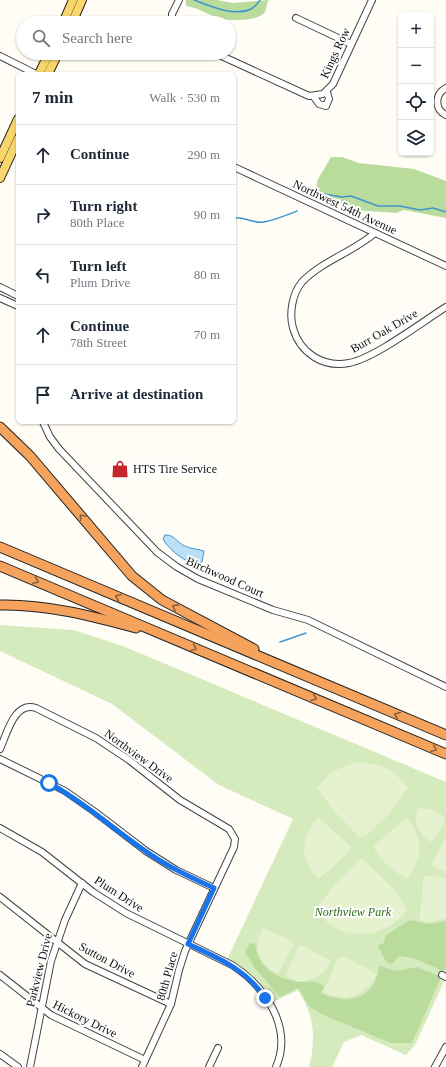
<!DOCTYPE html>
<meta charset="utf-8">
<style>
body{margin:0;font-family:"Times New Roman",serif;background:#f2f2f3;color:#1f2937}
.controls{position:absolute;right:12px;top:12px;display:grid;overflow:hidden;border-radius:6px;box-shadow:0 1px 3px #0004}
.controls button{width:36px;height:36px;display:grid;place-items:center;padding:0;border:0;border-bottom:1px solid #e0e1e3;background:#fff;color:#1f2937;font:20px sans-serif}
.stop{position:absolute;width:12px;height:12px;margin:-9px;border:3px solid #1a73e8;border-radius:50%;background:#fff}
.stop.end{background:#1a73e8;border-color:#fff;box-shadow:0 1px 4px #0008}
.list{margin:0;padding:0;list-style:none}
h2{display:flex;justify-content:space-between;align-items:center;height:52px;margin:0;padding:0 16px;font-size:17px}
h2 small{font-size:13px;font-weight:400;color:#747a83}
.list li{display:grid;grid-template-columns:26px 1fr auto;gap:12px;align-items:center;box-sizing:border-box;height:60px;padding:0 16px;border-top:1px solid #e0e1e3}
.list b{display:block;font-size:15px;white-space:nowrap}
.list p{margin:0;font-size:13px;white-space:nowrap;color:#747a83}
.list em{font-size:13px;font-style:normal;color:#747a83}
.icon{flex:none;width:22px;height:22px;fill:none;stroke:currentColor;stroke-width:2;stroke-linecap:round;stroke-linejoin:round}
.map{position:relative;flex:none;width:446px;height:1067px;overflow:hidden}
.search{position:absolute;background:#fff;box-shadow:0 1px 3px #0004;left:16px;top:16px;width:220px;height:44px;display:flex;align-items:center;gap:10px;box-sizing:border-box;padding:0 14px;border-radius:22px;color:#747a83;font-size:15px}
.panel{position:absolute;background:#fff;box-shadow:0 1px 3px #0004;left:16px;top:72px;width:220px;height:352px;border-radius:6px}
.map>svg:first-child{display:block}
</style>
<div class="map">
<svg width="446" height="1067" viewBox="0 0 446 1067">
<rect width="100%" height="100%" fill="#fffdf5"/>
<!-- green -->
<path fill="#d5ebbd" d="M0 625 73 630 123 646 446 782V977L415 1045 406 1055 361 1035 344 1042 332 1067H309C314 1051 315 1026 308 1010 306 1003 301 996 298 990L269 1004 259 988 226 962 293 819 219 785 112 704 0 651Z"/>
<!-- forest -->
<g fill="#b9dc9c">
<path d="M186 0H217L233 3 269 0C266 4 267 8 265 12 259 21 233 21 224 19 211 17 200 8 186 6Z"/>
<polygon points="331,157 342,157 359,163 414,169 446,181 446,218 404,210 396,213 356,210 317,197 317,181"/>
<path d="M410 920 429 924 446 921V969L443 971 413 958 399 956 392 964 386 962 378 947 380 944 384 943C385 941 384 939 385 937 386 934 405 923 410 920Z"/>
<path d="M250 943 255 944C256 949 257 956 260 960 270 977 296 985 314 981L324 986 321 993C347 1006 376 999 379 966L397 971 417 967 441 977 412 1043H391L323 1015 309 1006 298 988 280 997 255 968 245 952Z"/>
</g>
<!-- pitch -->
<g fill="#e6f2cf">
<path d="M359 762C386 766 391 767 408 788L389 814 365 837H359L335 812 317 788C328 772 341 766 359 762Z"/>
<path d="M418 808 432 810 444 816C446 825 437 835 432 842 418 836 413 822 418 808Z"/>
<path d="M318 817 350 846V850L333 867 318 879C299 856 300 840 318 817Z"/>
<path d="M406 818C424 837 424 859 406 879 397 872 375 858 374 846Z"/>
<polygon points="446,837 446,872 433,867 432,863"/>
<path d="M360 859 364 860C377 873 402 893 406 911 389 934 355 942 331 925 325 921 320 914 316 909L336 883Z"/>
<polygon points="429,875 446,879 446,918 431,922 419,921 424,877"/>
<path d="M263 928 292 941 293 945 278 974C259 966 252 946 263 928Z"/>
<path d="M302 945 331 961C323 978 303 988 286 976L298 947Z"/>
<path d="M343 956 377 974C366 996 345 1003 323 992L338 958Z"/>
</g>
<!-- water -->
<path fill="#b9e0f7" stroke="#3f96cf" d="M165 535C174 534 177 543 185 546 191 549 198 549 204 551L202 562C190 568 168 549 163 539Z"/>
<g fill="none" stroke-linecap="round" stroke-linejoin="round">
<!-- stream -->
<g stroke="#3f96cf" stroke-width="1.5">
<path d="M194 0C210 6 234 17 251 9 255 7 258 3 260 0"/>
<polyline points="324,194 342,197 351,196 378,206 400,206 420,210 433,208 446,212"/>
<path d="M234 218C243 216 254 224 264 222 275 220 287 215 297 211"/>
<polyline points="280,642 306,633"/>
</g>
<!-- minor casing -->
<g stroke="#444" stroke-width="8">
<g id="minor">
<polyline points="296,18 351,44"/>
<polyline points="172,23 172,14 179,0"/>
<polyline points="215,53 309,96 323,94 333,84 372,0"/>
<polyline points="0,56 36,74"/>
<path d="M446 88C435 94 434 109 446 115"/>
<polyline points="314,97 319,104 326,106 329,99 327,92"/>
<polyline points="234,167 446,266"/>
<path d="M375 233C353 252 322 261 302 282 292 294 289 314 293 328 300 353 323 368 349 363 375 358 422 322 446 307"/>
<polyline points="0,287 18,296"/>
<polyline points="0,298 18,306"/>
<polyline points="43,422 50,437 59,449 157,552 177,567 198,579 273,610 308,620 446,687"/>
<path d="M0 749C7 734 14 701 36 708L96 738 129 760 180 800 229 829 235 839 234 847 185 951 179 970 171 1004 142 1067"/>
<polyline points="0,759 65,791 95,812 146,851 176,870 214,888"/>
<path d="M0 828 42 852 93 892 126 913 232 965C266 987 293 1028 276 1067"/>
<polyline points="0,897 85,964 171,1004"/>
<polyline points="0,975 51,1015 145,1060"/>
<polyline points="442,975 446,977"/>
<polyline points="0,1054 18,1067"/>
<polyline points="30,1067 51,961 65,920 82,883"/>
<polyline points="209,1067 218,1048"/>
<polyline points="435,1067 446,1047"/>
</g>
</g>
<!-- major casing -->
<g stroke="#222" stroke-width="10">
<g id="major">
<polyline points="63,23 73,0"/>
<polyline points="72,23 82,0"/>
<polyline points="39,74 49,53"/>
<polyline points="48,74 58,53"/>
<polyline points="0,158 18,119"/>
<polyline points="0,178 18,139"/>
</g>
</g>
<!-- highway casing -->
<g stroke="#222" stroke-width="11">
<g id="highway">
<polyline points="0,427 30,456 132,576 162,600 254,649"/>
<polyline points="0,547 446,735"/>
<polyline points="0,566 446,754"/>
<path d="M0 605C46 604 92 616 136 628"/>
</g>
</g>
<!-- minor -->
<use href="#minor" stroke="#fff" stroke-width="6"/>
<!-- major -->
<use href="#major" stroke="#f9d66b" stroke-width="8"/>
<!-- highway -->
<use href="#highway" stroke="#f5a25d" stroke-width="9"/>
</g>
<!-- one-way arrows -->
<defs><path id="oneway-chevron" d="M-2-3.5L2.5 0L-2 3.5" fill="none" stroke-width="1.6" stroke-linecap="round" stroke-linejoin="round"/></defs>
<g stroke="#8e613b">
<use href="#oneway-chevron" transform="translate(82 517) rotate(-130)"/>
<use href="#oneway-chevron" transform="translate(36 581) rotate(23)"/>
<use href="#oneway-chevron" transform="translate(118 597) rotate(-157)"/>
<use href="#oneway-chevron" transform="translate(175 607) rotate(-152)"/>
<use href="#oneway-chevron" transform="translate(194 648) rotate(23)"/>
<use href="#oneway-chevron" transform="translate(314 698) rotate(23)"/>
<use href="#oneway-chevron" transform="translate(397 715) rotate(-157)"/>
<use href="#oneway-chevron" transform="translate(434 749) rotate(23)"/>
</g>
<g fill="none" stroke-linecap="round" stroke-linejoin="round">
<!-- route -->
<path stroke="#1a73e8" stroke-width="5" d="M49 783C84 802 112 828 144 850 166 866 190 877 214 888L188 944C218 958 246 969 265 998"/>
</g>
<!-- icons -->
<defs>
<g id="shop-bare" transform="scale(1.38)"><path d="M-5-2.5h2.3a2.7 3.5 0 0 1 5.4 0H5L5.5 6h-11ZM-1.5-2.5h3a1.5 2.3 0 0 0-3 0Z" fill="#c4262e" stroke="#fff" stroke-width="2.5" paint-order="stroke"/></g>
</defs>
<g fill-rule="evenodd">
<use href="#shop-bare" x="120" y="469"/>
</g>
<g text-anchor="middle" stroke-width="4" stroke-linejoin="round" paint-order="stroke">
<!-- street labels -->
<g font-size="12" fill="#111" stroke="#fff">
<text transform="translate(335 53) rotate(-65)" y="4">Kings Row</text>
<text transform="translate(345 207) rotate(25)" y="4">Northwest 54th Avenue</text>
<text transform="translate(384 331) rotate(-30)" y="4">Burr Oak Drive</text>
<text transform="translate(225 577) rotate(24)" y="4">Birchwood Court</text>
<text transform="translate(139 756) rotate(36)" y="4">Northview Drive</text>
<text transform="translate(119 894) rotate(33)" y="4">Plum Drive</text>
<text transform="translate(107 960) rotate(28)" y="4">Sutton Drive</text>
<text transform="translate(39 970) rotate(-76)" y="4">Parkview Drive</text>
<text transform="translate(167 976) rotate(-74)" y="4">80th Place</text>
<text transform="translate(85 1019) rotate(26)" y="4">Hickory Drive</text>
</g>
<!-- poi labels -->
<g font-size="12" fill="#111" stroke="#fff" text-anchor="start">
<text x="133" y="473">HTS Tire Service</text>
</g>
<!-- park labels -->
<g font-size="12" font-style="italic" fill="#2f6b1f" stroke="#fff">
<text x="353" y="916">Northview Park</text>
</g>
</g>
</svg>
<div class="controls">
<button>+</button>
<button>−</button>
<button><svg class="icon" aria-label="locate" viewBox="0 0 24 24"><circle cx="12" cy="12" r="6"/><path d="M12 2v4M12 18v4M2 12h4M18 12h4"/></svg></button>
<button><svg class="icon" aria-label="layers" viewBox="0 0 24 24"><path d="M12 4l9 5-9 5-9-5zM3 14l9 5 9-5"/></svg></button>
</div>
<div class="stop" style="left:49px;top:783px"></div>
<div class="stop end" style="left:265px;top:998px"></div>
<div class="search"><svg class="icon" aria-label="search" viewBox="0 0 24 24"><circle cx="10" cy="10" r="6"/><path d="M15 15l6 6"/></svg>Search here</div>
<section class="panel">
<h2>7 min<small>Walk · 530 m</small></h2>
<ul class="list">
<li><svg class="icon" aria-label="ahead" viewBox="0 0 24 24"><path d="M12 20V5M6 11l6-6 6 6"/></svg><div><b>Continue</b></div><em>290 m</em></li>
<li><svg class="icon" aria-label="right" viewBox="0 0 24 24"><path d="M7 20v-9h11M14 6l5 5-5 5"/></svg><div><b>Turn right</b><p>80th Place</p></div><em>90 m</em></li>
<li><svg class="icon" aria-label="left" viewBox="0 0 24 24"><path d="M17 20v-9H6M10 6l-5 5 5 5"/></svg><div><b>Turn left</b><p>Plum Drive</p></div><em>80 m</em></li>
<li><svg class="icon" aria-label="ahead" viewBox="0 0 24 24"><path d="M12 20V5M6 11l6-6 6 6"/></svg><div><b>Continue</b><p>78th Street</p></div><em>70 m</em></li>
<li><svg class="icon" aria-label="arrive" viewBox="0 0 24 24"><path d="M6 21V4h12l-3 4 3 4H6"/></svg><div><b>Arrive at destination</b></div></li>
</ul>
</section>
</div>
